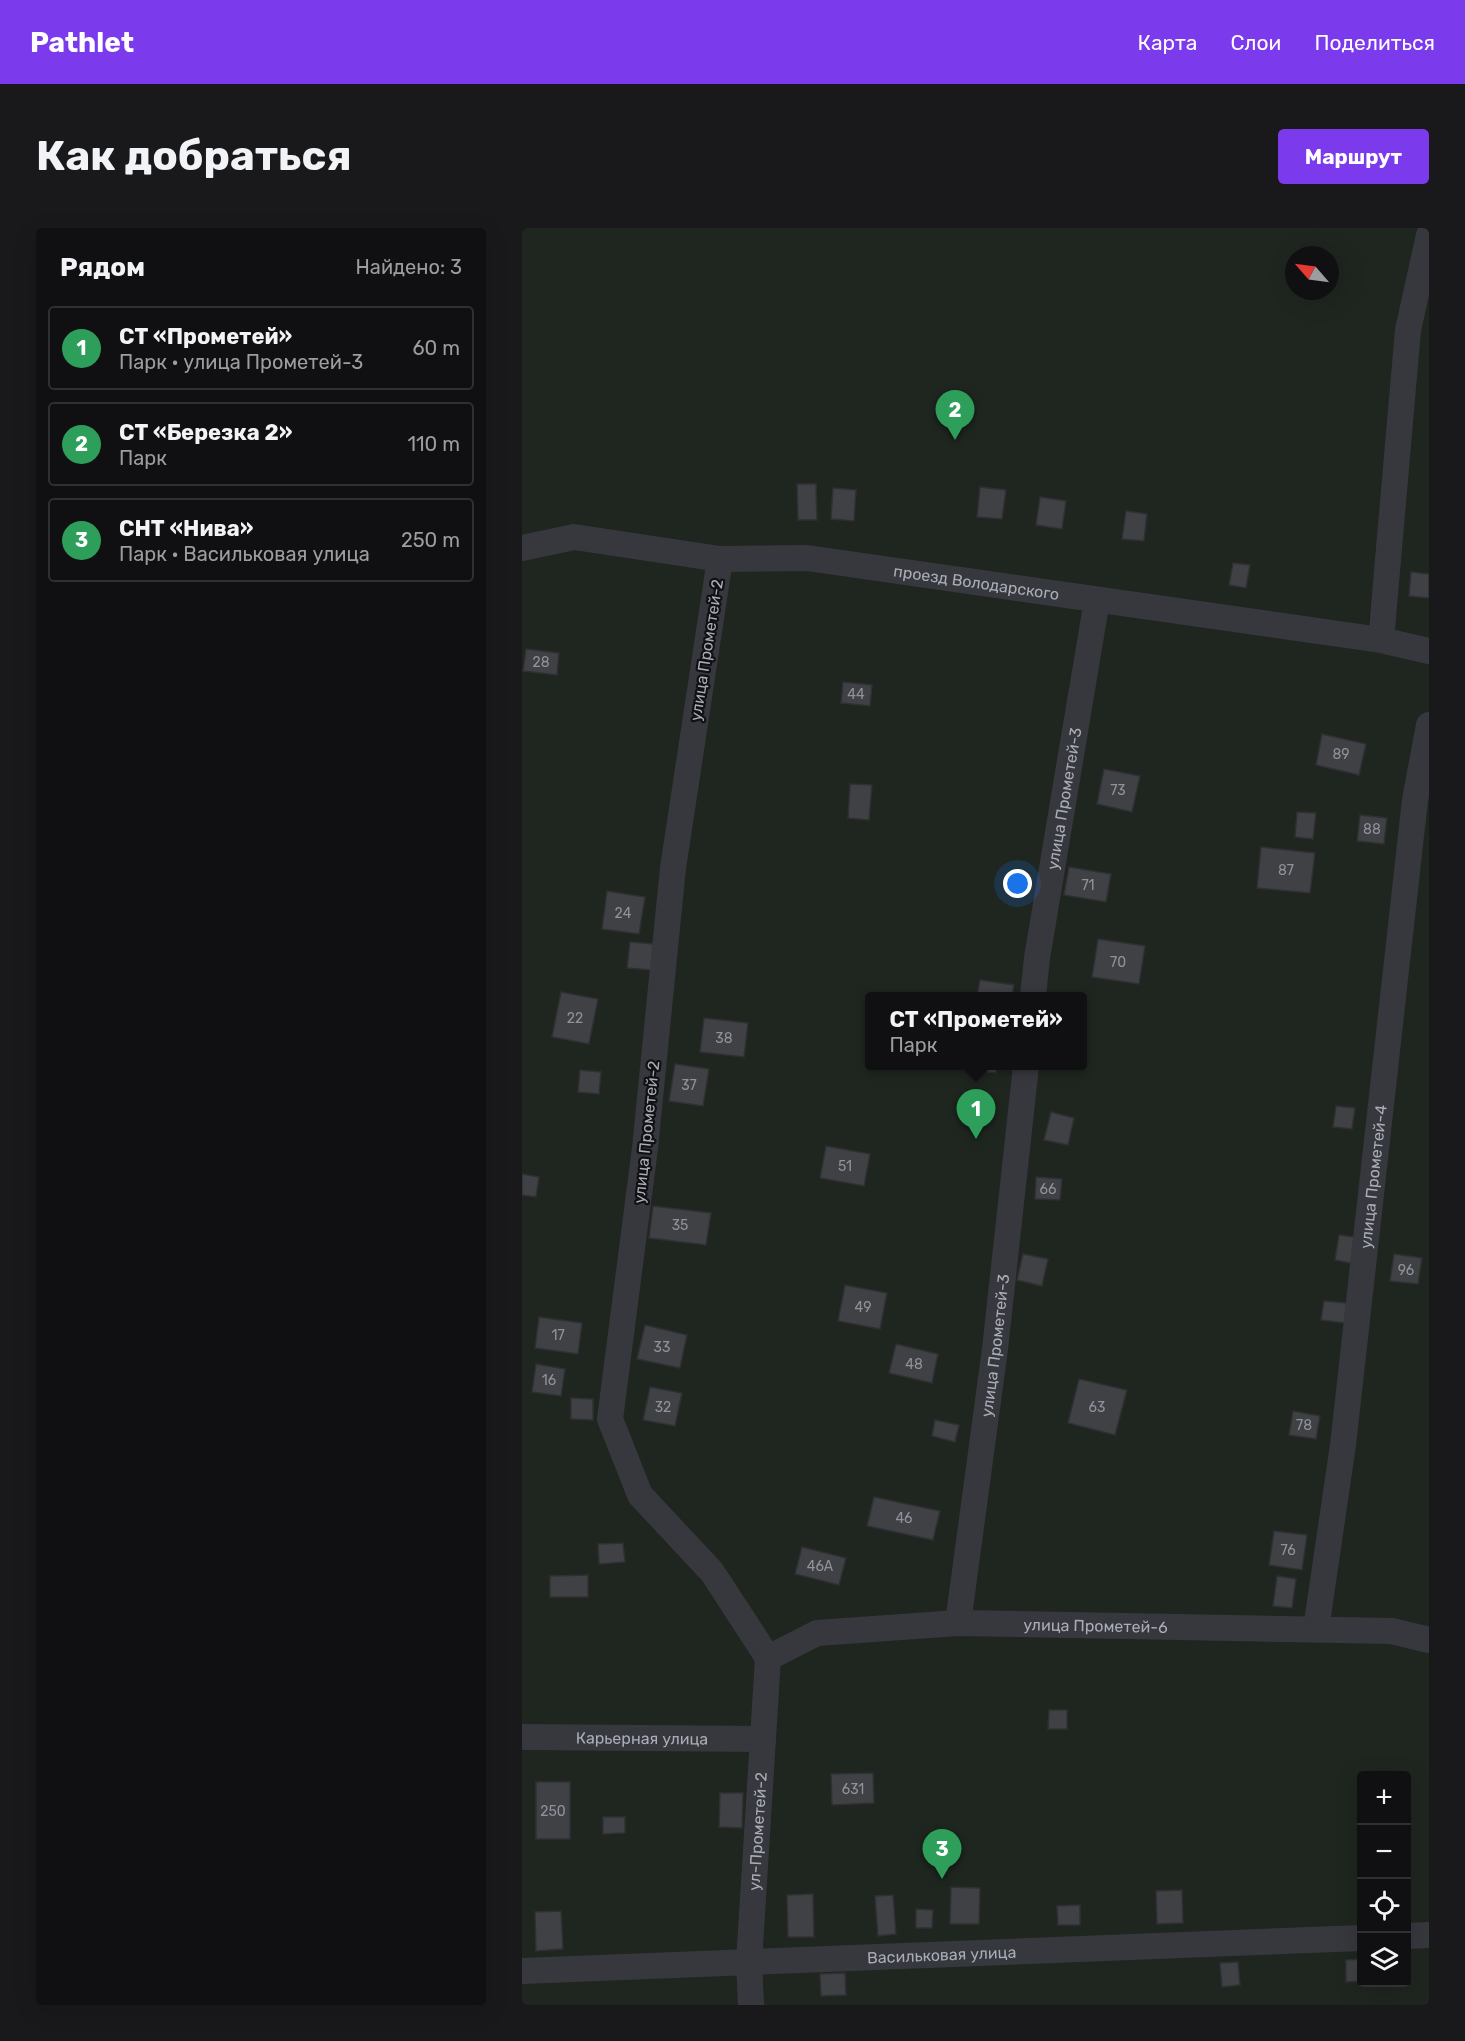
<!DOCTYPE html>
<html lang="ru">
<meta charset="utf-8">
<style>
body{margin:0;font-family:Rubik,sans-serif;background:#19191b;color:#f1f3f6}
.controls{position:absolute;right:18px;bottom:18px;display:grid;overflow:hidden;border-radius:6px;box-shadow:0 6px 24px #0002}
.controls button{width:54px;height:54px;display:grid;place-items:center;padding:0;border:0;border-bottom:2px solid #303032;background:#101012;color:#f1f3f6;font:30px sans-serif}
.compass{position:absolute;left:763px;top:18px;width:54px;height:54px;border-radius:50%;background:#101012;box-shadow:0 6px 24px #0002;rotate:298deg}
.you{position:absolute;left:496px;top:656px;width:21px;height:21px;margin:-15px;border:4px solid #fff;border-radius:50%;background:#1a73e8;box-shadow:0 0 0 9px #1a73e833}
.badge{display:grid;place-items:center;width:39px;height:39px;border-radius:50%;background:#7c3aed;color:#fff;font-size:20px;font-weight:700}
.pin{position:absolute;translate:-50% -50px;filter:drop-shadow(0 2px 3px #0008)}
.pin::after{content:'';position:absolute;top:32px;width:21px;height:18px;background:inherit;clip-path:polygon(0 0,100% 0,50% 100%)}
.popup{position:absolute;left:343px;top:764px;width:222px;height:78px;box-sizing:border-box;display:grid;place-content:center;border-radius:6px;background:#101012;filter:drop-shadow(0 2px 4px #0005);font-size:20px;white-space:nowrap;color:#9c9d9f}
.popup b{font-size:22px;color:#f1f3f6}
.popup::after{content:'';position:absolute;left:50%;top:100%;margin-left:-12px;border:12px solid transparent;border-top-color:#101012}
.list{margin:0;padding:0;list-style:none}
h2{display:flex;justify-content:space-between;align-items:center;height:78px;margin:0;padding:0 24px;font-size:26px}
h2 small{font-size:20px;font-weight:400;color:#9c9d9f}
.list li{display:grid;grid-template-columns:39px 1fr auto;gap:18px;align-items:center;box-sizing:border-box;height:84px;margin:0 12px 12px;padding:0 12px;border:2px solid #303032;border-radius:6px}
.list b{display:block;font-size:22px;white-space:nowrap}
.list p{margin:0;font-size:20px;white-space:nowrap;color:#9c9d9f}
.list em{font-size:20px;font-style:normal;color:#9c9d9f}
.icon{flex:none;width:33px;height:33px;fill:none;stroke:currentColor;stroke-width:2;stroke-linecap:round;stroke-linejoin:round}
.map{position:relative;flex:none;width:907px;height:1777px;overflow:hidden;border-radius:6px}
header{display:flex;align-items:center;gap:36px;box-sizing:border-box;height:84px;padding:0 30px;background:#7c3aed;color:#fff}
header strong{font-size:28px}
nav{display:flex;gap:33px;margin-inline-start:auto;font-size:21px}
.intro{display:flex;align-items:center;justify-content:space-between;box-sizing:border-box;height:144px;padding:0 36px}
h1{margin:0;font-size:42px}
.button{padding:15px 27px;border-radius:6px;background:#7c3aed;color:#fff;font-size:21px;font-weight:700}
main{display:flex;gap:36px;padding:0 36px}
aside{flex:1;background:#101012;border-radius:6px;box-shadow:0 6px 24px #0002}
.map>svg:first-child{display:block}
</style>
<header>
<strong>Pathlet</strong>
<nav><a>Карта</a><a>Слои</a><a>Поделиться</a></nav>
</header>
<div class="intro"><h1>Как добраться</h1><a class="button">Маршрут</a></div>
<main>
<aside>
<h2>Рядом<small>Найдено: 3</small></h2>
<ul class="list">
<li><span class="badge" style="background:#2e9e5b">1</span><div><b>СТ «Прометей»</b><p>Парк · улица Прометей-3</p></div><em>60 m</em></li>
<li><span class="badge" style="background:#2e9e5b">2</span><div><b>СТ «Березка 2»</b><p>Парк</p></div><em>110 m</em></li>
<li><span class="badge" style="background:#2e9e5b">3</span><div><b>СНТ «Нива»</b><p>Парк · Васильковая улица</p></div><em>250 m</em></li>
</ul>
</aside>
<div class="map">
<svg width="907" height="1777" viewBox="0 0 907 1777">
<rect width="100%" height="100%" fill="#161618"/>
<!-- green -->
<path fill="#1e261f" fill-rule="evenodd" d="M0 0H902L878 102 844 421 896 102 907 53V1777H0ZM772 27H808V63H772ZM348 768H560V838H348ZM840 1548H884V1754H840Z"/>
<!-- building -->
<g fill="#404145" stroke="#303034" stroke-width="1.5">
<polygon points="275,256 294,256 295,292 276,292"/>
<polygon points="458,259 484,262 480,291 455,289"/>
<polygon points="311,260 334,262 332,293 309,291"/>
<polygon points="518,269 544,273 540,301 514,297"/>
<polygon points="604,283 625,286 622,313 600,311"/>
<polygon points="711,335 728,337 724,360 707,357"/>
<polygon points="889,344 907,346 907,370 887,368"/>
<polygon points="4,421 37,425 35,447 1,443"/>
<polygon points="321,454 350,457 348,478 319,475"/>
<polygon points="800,506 844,516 837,547 794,537"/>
<polygon points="582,541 618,548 610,584 575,576"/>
<polygon points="328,556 350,557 347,592 326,590"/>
<polygon points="775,584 794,585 791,611 773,609"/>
<polygon points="838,587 865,590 862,616 835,613"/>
<polygon points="739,619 793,625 788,665 735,660"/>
<polygon points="547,639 589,646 584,674 542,667"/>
<polygon points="85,663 123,669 117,706 80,701"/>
<polygon points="576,711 623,718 617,756 570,749"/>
<polygon points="108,714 132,716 130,742 105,740"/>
<polygon points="458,752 492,757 490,768 455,768"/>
<polygon points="39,764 76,771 67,816 30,809"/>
<polygon points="182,790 226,795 222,829 178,824"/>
<polygon points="153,836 187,841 181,878 147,873"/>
<polygon points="458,838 475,838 474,845 457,843"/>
<polygon points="58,842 79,844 77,866 56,864"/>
<polygon points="814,878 833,880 830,901 811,899"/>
<polygon points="529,884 552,890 546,917 522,912"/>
<polygon points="304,918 348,926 342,958 298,950"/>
<polygon points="0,946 17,949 14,969 0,967"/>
<polygon points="514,949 540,951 538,972 513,971"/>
<polygon points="131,978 189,985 184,1017 127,1010"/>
<polygon points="817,1007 832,1009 829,1035 813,1032"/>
<polygon points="501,1026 526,1031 520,1058 495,1052"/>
<polygon points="872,1026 900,1030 896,1056 868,1053"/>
<polygon points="323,1057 365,1065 358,1101 316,1093"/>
<polygon points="802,1073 824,1075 823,1095 799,1092"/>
<polygon points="17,1089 60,1095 56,1126 13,1120"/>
<polygon points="123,1097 165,1107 158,1140 115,1131"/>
<polygon points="374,1116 416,1126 410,1155 367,1145"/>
<polygon points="14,1136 43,1141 39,1168 10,1164"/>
<polygon points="557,1151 605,1162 593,1207 546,1195"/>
<polygon points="128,1159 160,1165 153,1198 121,1192"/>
<polygon points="49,1170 71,1171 71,1192 49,1191"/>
<polygon points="771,1183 798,1188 794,1211 767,1207"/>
<polygon points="413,1192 437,1197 433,1214 410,1208"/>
<polygon points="352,1269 418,1283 411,1312 345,1298"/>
<polygon points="752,1303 785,1307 780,1342 747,1337"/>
<polygon points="101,1315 103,1334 77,1336 76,1316"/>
<polygon points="280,1319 324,1330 317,1357 273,1346"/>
<polygon points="66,1347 66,1369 28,1369 28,1348"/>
<polygon points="755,1348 774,1351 770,1380 751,1378"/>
<polygon points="527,1482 545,1482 545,1501 526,1501"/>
<polygon points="351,1545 352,1575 310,1577 309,1546"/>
<rect x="14" y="1554" width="34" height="57"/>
<polygon points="198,1565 221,1565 220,1600 197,1599"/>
<polygon points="81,1589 103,1589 103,1605 81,1606"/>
<rect x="836" y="1644" width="4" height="39"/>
<polygon points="429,1659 458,1660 457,1696 428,1696"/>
<polygon points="660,1662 661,1695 635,1696 634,1663"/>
<polygon points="291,1666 292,1709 266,1709 265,1667"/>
<polygon points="371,1667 374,1706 356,1708 353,1668"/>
<polygon points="558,1677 558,1697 536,1697 535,1678"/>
<polygon points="394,1681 411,1682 410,1700 394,1700"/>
<polygon points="39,1683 41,1721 14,1723 13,1684"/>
<polygon points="840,1731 840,1753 824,1754 824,1732"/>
<polygon points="716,1734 718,1757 700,1759 698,1735"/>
<polygon points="323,1745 324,1767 299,1768 298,1746"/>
</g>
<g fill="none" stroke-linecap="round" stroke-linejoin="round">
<!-- street -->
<g stroke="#37383d" stroke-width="26">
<path id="s1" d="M0 320 52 309 198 331 285 330 859 412 907 423"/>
<polyline points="198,331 151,640 123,920 88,1191 118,1267 190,1344 246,1430"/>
<polyline points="859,412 886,102 907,7"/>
<path id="s2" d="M511 768 515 730 575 372"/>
<path id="s3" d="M436 1395 473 1121 504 838"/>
<path id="s4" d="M794 1401 821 1217 893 572 907 497"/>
<path id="s5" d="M246 1430 295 1405 436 1395 870 1403 907 1412"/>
<path id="s6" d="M0 1509 241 1511"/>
<polyline points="884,1708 907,1707"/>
<path id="s7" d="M0 1743 840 1710"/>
<path id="s8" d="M229 1777 227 1734 246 1430"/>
</g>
</g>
<g text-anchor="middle" stroke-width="4.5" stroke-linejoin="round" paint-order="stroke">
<!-- number labels -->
<g font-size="14" fill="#8e929b">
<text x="19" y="439">28</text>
<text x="334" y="471">44</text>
<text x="819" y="531">89</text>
<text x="596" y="567">73</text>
<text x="850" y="606">88</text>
<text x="764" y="647">87</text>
<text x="566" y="662">71</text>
<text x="101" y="690">24</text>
<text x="596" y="739">70</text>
<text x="53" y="795">22</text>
<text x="202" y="815">38</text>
<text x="167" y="862">37</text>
<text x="323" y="943">51</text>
<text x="526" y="966">66</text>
<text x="158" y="1002">35</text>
<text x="884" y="1047">96</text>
<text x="341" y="1084">49</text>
<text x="36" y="1112">17</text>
<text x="140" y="1124">33</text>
<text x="392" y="1141">48</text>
<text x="27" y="1157">16</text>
<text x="141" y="1184">32</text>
<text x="575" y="1184">63</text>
<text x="782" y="1202">78</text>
<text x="382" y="1295">46</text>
<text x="766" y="1327">76</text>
<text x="298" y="1343">46А</text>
<text x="331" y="1566">631</text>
<text x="31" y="1588">250</text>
</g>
<!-- street labels -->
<g font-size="16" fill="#a8adb8" stroke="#111113">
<text dy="6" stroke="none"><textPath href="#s1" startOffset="459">проезд Володарского</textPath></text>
<text transform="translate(184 422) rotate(-81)" y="6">улица Прометей-2</text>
<text dy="6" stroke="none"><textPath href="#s2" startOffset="200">улица Прометей-3</textPath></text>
<text transform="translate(124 904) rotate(-84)" y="6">улица Прометей-2</text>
<text dy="6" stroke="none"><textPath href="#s4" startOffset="456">улица Прометей-4</textPath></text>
<text dy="6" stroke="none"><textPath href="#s3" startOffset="280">улица Прометей-3</textPath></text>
<text dy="6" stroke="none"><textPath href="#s5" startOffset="334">улица Прометей-6</textPath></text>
<text dy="6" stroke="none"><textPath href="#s6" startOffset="120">Карьерная улица</textPath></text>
<text dy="6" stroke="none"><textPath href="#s8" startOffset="174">ул-Прометей-2</textPath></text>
<text dy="6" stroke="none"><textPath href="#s7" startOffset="420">Васильковая улица</textPath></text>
</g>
</g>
</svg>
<div class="controls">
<button>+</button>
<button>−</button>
<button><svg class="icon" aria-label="locate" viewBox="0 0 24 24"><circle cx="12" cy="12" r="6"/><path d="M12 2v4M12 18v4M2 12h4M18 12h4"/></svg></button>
<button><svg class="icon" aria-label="layers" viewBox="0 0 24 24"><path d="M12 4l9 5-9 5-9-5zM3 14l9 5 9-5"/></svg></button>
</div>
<svg class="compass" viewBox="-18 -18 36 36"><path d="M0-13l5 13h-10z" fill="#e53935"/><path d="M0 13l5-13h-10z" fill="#9c9d9f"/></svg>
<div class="you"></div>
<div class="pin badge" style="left:454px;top:911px;background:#2e9e5b">1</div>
<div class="popup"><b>СТ «Прометей»</b>Парк</div>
<div class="pin badge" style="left:433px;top:212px;background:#2e9e5b">2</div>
<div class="pin badge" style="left:420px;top:1651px;background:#2e9e5b">3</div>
</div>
</main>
